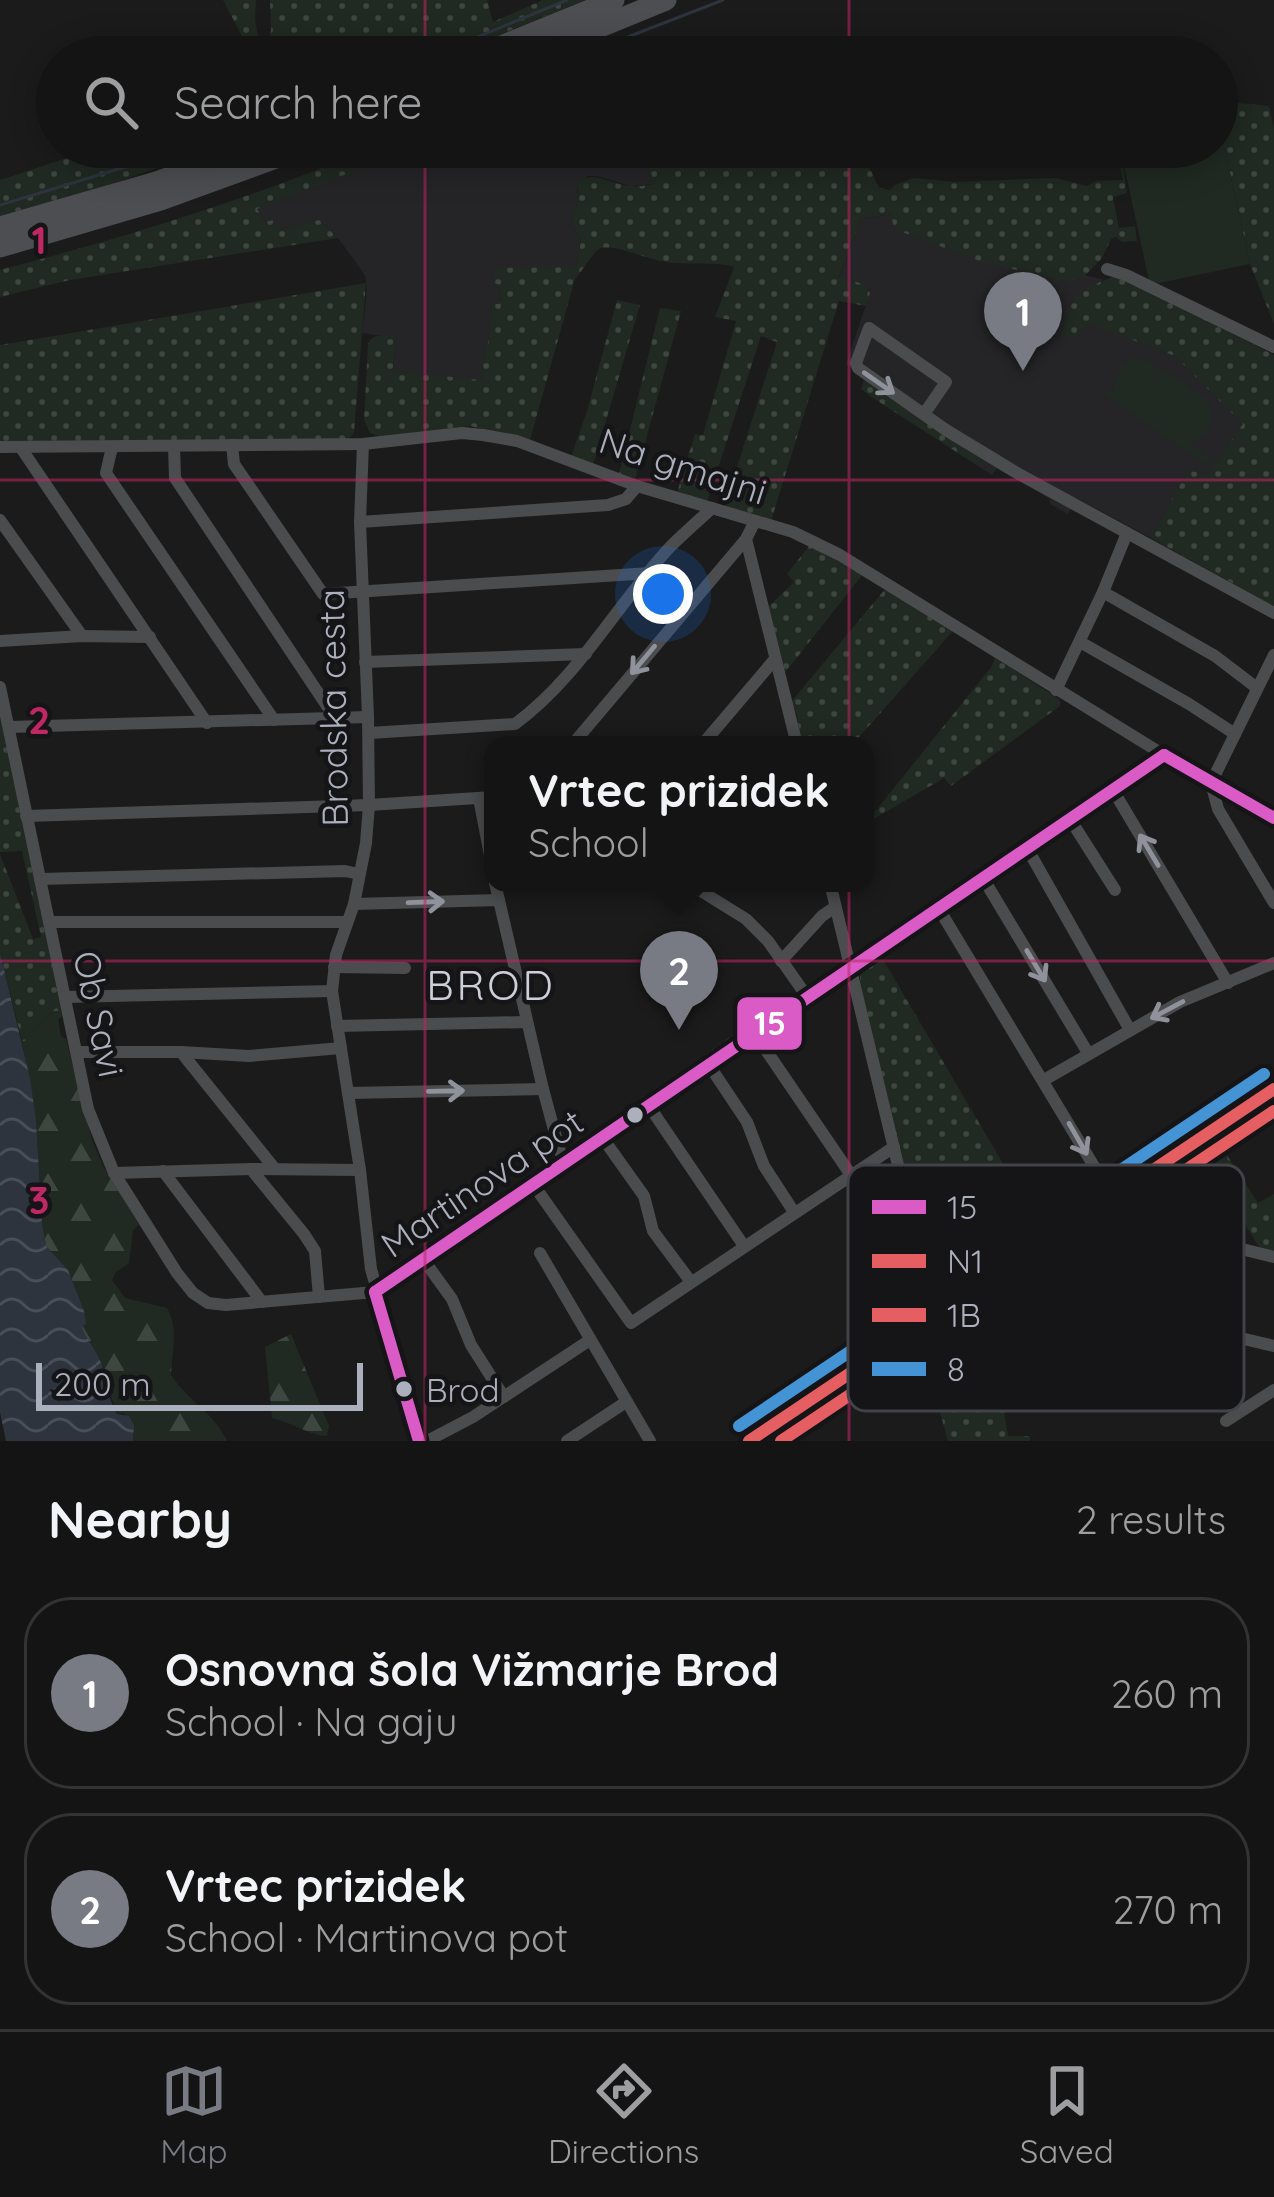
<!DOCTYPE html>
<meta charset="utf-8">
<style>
body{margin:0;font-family:Quicksand,sans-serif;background:#1d1d1d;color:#f1f3f6}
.scale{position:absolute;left:36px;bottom:30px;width:327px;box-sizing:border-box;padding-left:12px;border:6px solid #acafbc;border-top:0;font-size:33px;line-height:42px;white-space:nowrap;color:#acafbc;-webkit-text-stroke:9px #151517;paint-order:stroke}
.you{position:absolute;left:663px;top:594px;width:42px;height:42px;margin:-30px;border:9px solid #fff;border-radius:50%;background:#1a73e8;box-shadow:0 0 0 18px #1a73e833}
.badge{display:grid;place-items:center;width:78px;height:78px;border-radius:50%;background:#797b84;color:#fff;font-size:39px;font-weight:700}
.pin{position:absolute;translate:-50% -99px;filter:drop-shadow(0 3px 6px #0008)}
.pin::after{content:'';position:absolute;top:63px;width:42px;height:36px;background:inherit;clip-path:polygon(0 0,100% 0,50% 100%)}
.popup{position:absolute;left:484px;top:736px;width:390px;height:156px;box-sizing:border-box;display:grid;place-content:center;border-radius:24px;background:#141414;filter:drop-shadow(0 3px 9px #0005);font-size:39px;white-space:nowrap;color:#9d9ea0}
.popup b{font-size:45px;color:#f1f3f6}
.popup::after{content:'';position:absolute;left:50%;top:100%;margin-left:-24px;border:24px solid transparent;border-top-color:#141414}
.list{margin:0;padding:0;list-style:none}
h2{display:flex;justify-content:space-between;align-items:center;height:156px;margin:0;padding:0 48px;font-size:51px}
h2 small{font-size:39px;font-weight:400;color:#9d9ea0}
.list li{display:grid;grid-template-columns:78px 1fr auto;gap:36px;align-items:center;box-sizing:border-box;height:192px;margin:0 24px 24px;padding:0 24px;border:3px solid #333334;border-radius:48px}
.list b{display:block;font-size:45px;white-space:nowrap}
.list p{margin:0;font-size:39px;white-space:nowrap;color:#9d9ea0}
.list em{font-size:39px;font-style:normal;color:#9d9ea0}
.icon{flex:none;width:66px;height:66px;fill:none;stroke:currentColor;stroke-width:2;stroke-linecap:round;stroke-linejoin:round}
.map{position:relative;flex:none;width:1274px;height:1441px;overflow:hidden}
.search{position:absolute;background:#141414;box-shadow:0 6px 30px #0003;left:36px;right:36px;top:36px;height:132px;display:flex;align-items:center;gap:30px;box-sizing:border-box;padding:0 42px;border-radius:66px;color:#9d9ea0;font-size:45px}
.sheet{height:588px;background:#141414}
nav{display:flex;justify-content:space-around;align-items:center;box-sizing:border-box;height:168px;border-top:3px solid #333334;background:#141414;font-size:33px;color:#9d9ea0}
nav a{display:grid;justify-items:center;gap:6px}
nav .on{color:#797b84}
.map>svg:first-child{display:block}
</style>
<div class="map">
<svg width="1274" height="1441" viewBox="0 0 1274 1441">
<defs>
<pattern id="grass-dots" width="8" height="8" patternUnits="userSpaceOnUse" patternTransform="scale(3)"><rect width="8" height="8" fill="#202922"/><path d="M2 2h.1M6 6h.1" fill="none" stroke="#3e4640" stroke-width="1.8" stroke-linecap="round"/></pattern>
<pattern id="forest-firs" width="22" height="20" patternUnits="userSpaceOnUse" patternTransform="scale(3)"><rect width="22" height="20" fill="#202922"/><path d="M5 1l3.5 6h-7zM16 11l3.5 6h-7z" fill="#3e4640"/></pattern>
<pattern id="water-waves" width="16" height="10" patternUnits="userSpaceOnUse" patternTransform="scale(3)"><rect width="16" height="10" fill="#2d343e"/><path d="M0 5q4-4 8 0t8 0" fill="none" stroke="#494f58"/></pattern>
</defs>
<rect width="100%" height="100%" fill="#1b1b1b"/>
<!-- built -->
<g fill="#252527">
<polygon points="415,147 651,147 647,150 655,184 630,186 597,176 587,176 577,189 578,200 571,223 581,241 576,267 500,285 499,305 492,305 488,345 485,346 481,381 393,371 396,338 362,333 367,290 365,275 338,238 319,220 280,229 265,222 256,208"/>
<polygon points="892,214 1012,262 1103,279 1083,320 1175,356 1244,424 1207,475 1188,470 1151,538 1076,498 1068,514 1050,504 1050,499 997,468 992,475 978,466 980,458 846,364 870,293 839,278 861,219"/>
</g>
<!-- grass -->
<g fill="url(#grass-dots)">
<polygon points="223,0 256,0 255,19 260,48 267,50 271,30 270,0 487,0 493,22 543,0 585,0 445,57 253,57"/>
<polygon points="1217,101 1269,106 1274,129 1274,324 1250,264 1217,114"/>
<polygon points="100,147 216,147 103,187 0,216 0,180"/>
<path d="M372 147H415L257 209 265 222 274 220 280 229 319 220 338 238 70 280 0 297V270C126 237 252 199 372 147Z"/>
<path d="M651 147H703L756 160 782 159 841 149 853 150 865 158 879 188 890 190 895 185 913 178 955 182 1055 178 1087 186 1096 181 1123 180 1116 147H1120L1127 193 1113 197 1119 228 1135 226 1137 241 1122 242 1116 237 1111 239 1102 258 1085 276 1064 282 977 260 894 229 891 214 861 219 839 277 863 284 870 293 866 306 839 301 771 521 724 507 777 342 761 336 707 502 677 493 695 434 703 435 736 321 715 317 734 267C712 260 682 267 656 260 643 257 611 243 599 249 592 253 582 272 575 279L530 440 470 426 383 438 370 433 364 420 368 344C374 332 384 336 396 337L393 371 481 380 485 345H488L492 304H499L500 285 493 283 496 268 576 267 581 241 571 223 578 200V180C599 171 611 185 631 186 639 187 646 185 654 184L646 154Z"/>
<path d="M1129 270 1144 277 1147 290 1274 355V606L1151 538 1188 470 1207 475 1243 424 1175 356 1088 323 1076 337 1066 338 1062 335C1070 285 1093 287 1129 270Z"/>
<polygon points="366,283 354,432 348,440 0,443 0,345"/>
<polygon points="617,300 640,305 593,465 571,457 587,411"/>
<polygon points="660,308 681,311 635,480 619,474"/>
<polygon points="865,377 981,459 978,466 870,396 861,389"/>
<polygon points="809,546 863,574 784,674 767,608 794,582 787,574"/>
<polygon points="886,588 953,631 852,745 801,745 797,715 791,702"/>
<polygon points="995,658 1059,699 1060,706 951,786 944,778 865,824 992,666"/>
<polygon points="0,715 60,1004 22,1041 0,953 0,854 33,939 41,937 22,851 0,852"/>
<polygon points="881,956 1008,1172 998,1178 1003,1188 1014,1183 1043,1232 1012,1253 982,1263 964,1275 953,1272 948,1268 915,1211 860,990 860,970"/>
<polygon points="793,994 796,996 794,1000 640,1105 634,1103"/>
<polygon points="1217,1140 1258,1203 1274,1194 1274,1252 1259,1247 1199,1151"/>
<path d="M1009 1278 1040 1321 997 1350 1013 1376 999 1381 1008 1436H1030V1441H948L927 1365C917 1357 910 1364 901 1371L899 1367 929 1333Z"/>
</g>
<!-- forest -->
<g fill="url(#forest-firs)">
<path d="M60 1004 62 1016 58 1020 61 1036 66 1039 92 1140 103 1166 139 1225 133 1230 129 1263 116 1272 112 1280 125 1298 167 1308C179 1330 172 1350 171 1375 187 1400 215 1414 227 1441H133L134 1432 124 1413 118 1414 81 1327 84 1311 68 1270 46 1246 42 1224 36 1120 22 1041Z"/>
<path d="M291 1334 329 1426 327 1436C311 1436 291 1422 272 1418L265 1347Z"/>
</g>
<!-- park -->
<g fill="#202922">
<polygon points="1217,114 1250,264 1150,285 1120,147 1217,147"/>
<path d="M1139 358 1149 361 1205 397C1219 416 1212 435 1191 443L1211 459 1206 465 1105 395 1109 389 1114 391C1114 373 1121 363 1139 358Z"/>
</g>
<!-- water -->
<path fill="url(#water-waves)" d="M0 953 30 1078 36 1120 42 1224 46 1246 68 1270 84 1311 86 1323 82 1328C90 1346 108 1363 103 1384L117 1414 129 1416 134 1425 133 1441H6L0 1412Z"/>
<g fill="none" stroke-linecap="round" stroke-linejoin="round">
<!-- stream -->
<g stroke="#2d343e" stroke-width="3">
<polyline points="429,57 567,0"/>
<polyline points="576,57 723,0"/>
<polyline points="0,205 191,147"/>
</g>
<!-- street -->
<g stroke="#4b4c4e" stroke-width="12">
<polyline points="1107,269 1126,275 1274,347"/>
<polyline points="924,414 946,382 869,328 856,363 858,368 946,430 1017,473 1274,613"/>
<polyline points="363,444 360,522 368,717 369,805 366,843 354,904 336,955 332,991 360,1170 371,1269 419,1441"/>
<polyline points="232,445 234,464 323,594 651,573"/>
<polyline points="174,446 175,478 335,718"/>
<polyline points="0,447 363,444 462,433 483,435 517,441 637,486 793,532 840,555 1164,755 1274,818"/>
<polyline points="112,447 106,473 274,720"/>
<polyline points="21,448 207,723"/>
<polyline points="0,520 82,636"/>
<polyline points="360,522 608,505 626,499 637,486"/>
<polyline points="746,539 797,745"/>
<polyline points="1103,592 1215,656 1257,688"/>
<polyline points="0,641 82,636 150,637"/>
<polyline points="1080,642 1189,704 1235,734"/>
<polyline points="1274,655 1211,783 1218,809 1274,903"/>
<polyline points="365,662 586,654"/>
<polyline points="0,687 88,1109 114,1173 177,1273 193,1293 208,1303 226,1305 375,1292 1164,755"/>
<polyline points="1056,690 1103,592 1127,533"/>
<polyline points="9,727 368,717"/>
<path d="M369 733 515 724C579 677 617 604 670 547 683 534 698 521 712 508"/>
<polyline points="572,745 746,539 755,521"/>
<polyline points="702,745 775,659"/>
<polyline points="1113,790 1228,983"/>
<polyline points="479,798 493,871"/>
<polyline points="26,816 369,805 493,797"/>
<polyline points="1070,819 1115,890"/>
<polyline points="1027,848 1130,1030"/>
<polyline points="983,878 1088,1053"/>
<polyline points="40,879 345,871 359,874"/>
<polyline points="495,883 543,1089 560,1152 566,1162"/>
<polyline points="688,883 746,919 768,941 808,998"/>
<polyline points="830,883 910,1215"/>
<polyline points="354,904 499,900"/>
<polyline points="939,909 1124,1216 1132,1222 1274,1257"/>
<polyline points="49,922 346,922"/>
<polyline points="781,961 822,916 835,907"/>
<polyline points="334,967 405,968"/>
<polyline points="65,997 332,991"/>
<polyline points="337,1026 527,1022"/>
<polyline points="755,1034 851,1175"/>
<polyline points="77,1052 181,1052 249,1056 341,1048"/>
<polyline points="181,1052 275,1169"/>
<polyline points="709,1065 747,1122 764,1166 794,1212"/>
<polyline points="1044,1080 1180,1002 1274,963"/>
<polyline points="349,1093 543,1089"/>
<polyline points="649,1106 744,1246"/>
<polyline points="602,1137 644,1196 653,1231 691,1282"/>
<polyline points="251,1169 304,1234 315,1251 319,1297"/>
<polyline points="163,1171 262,1302"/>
<polyline points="114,1173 251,1169 360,1170"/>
<polyline points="533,1184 631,1323 894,1147"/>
<polyline points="540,1253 650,1441"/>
<polyline points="423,1259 452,1299 471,1345 504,1397"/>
<polyline points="1167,1321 1274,1346"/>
<polyline points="1226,1421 1274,1390"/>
<polyline points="427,1441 473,1417 590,1340"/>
<polyline points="567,1441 626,1402"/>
</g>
<!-- secondary -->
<polyline stroke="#4e4f53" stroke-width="16" points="749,1441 1274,1089"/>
<!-- highway -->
<g stroke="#4d4e51" stroke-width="21">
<polyline points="474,57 614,0"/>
<polyline points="527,57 666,0"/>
<polyline points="0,227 156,182 252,147"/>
<polyline points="0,247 161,200 306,147"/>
</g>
<!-- bus-1 casing -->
<g stroke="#151517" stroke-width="21">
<g id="bus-1">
<polyline points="1164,755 1274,818"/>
<polyline points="375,1292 1164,755"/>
<polyline points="375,1292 419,1441"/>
</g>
</g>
<!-- bus-2 casing -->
<g stroke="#151517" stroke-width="21">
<polyline id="bus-2" points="781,1441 1274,1111"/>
</g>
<!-- bus-3 casing -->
<g stroke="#151517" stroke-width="21">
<polyline id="bus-3" points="749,1441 1274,1089"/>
</g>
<!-- bus-4 casing -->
<g stroke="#151517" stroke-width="21">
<polyline id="bus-4" points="739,1426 1264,1074"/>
</g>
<!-- bus-1 -->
<use href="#bus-1" stroke="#da5bc6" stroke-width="12"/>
<!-- bus-2 -->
<use href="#bus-2" stroke="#e55f62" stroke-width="12"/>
<!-- bus-3 -->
<use href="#bus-3" stroke="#e55f62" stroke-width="12"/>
<!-- bus-4 -->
<use href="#bus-4" stroke="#4493d4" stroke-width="12"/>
</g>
<!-- one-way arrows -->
<defs><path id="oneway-shaft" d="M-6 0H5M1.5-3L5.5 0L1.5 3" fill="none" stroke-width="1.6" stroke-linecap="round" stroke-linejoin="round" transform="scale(3)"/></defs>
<g stroke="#8f919b">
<use href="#oneway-shaft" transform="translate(879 383) rotate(35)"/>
<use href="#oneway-shaft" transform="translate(643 660) rotate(130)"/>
<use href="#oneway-shaft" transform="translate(1149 850) rotate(-121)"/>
<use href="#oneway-shaft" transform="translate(426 902) rotate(-2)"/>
<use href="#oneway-shaft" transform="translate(1036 966) rotate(59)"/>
<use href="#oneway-shaft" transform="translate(1167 1010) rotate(152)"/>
<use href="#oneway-shaft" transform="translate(446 1091) rotate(-1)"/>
<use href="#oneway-shaft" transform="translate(1078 1139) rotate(60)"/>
</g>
<!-- grid -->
<path fill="none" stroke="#c02765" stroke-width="3" stroke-opacity="0.55" d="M425 0V57M849 0V57M425 147V1441M849 147V1441M0 480H1274M0 961H1274"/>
<!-- markers -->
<g fill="#acafbc" stroke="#151517" stroke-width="4.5">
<circle cx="635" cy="1115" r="10"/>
<circle cx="404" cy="1389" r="10"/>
</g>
<g text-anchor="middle" stroke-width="9" stroke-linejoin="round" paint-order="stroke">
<!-- bus labels -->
<g font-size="33" fill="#acafbc" stroke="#151517" text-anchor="start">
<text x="426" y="1402">Brod</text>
</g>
<!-- street labels -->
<g font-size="36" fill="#acafbc" stroke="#151517">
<text transform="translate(683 466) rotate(18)" y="13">Na gmajni</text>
<text transform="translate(333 708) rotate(-91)" y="13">Brodska cesta</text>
<text transform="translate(99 1014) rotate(78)" y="13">Ob Savi</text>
<text transform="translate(482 1183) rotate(-34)" y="13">Martinova pot</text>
</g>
<!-- quarter labels -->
<g font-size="42" letter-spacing="3" fill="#cdcfd8" stroke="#151517">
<text x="491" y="1000">BROD</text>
</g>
</g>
<!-- legend -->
<rect x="848" y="1165" width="396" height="246" rx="18" fill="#151517" stroke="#424349" stroke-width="3"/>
<rect x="872" y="1200" width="54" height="14" fill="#da5bc6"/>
<rect x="872" y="1254" width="54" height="14" fill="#e55f62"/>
<rect x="872" y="1308" width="54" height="14" fill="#e55f62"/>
<rect x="872" y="1362" width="54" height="14" fill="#4493d4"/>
<g font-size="33" fill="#acafbc">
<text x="947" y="1219">15</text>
<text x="947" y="1273">N1</text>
<text x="947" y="1327">1B</text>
<text x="947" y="1381">8</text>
</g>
<g font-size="39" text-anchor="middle" font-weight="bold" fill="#c02765" stroke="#151517" stroke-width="9" stroke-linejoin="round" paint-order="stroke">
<text x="39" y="254">1</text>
<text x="39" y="734">2</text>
<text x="39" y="1214">3</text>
</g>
<rect stroke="#151517" stroke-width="4.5" x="735" y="995" width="69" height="57" rx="12" fill="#da5bc6"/>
<g font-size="33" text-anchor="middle" font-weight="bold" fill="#fff">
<text x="770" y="1035">15</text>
</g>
</svg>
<div class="scale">200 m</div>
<div class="you"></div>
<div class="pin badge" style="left:1023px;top:371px">1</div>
<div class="pin badge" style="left:679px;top:1030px">2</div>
<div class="popup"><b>Vrtec prizidek</b>School</div>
<div class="search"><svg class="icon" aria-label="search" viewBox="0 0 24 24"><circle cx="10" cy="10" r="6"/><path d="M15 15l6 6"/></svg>Search here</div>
</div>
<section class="sheet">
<h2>Nearby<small>2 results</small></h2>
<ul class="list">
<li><span class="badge">1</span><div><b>Osnovna šola Vižmarje Brod</b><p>School · Na gaju</p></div><em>260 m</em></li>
<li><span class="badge">2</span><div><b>Vrtec prizidek</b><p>School · Martinova pot</p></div><em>270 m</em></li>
</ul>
</section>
<nav>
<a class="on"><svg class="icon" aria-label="map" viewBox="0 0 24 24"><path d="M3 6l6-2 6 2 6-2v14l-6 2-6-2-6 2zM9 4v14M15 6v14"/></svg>Map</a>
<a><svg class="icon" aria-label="directions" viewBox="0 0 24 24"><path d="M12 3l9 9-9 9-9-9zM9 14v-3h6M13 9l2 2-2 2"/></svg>Directions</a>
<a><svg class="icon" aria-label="saved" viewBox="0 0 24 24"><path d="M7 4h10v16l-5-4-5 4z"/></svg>Saved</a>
</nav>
